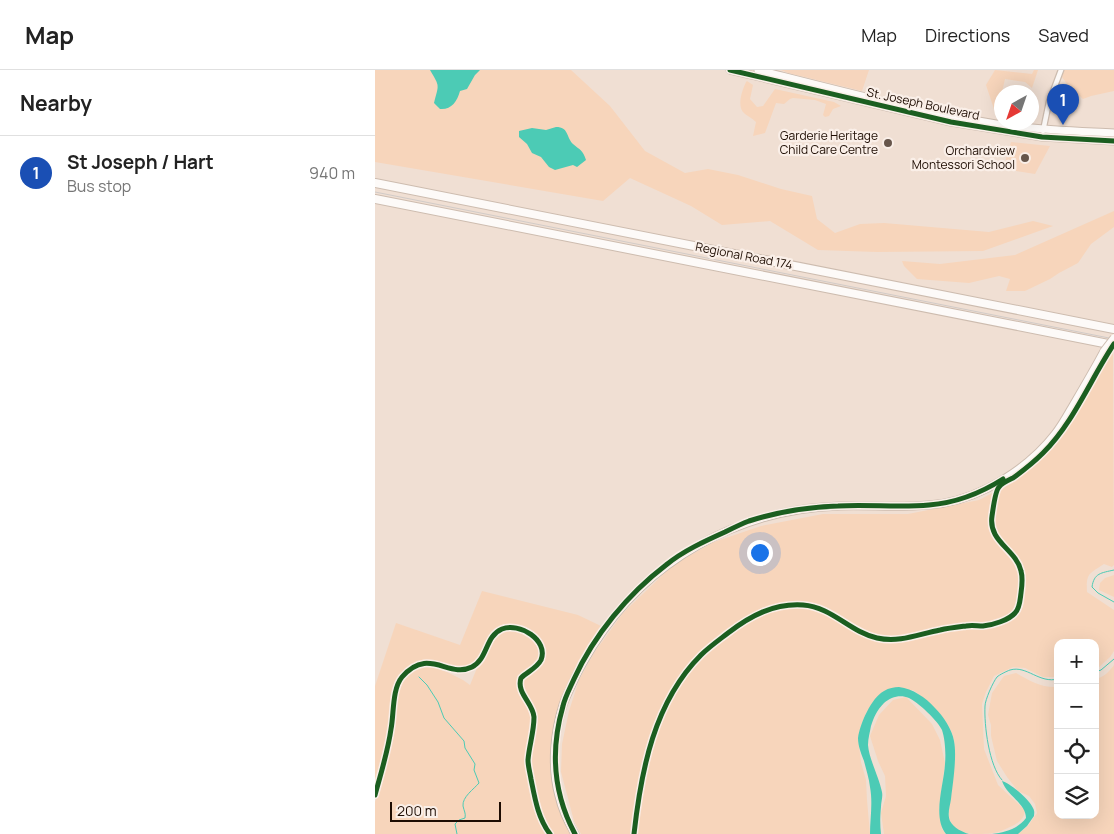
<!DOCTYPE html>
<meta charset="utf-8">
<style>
body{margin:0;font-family:Manrope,sans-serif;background:#f2f2f2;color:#222}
.controls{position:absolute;right:15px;bottom:15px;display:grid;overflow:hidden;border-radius:10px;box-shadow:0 5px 20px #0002}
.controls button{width:45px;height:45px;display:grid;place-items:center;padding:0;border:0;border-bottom:1px solid #e0e0e0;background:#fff;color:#222;font:25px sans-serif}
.compass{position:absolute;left:619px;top:15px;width:45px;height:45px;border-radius:50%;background:#fff;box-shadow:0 5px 20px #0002;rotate:220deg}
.scale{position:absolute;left:15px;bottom:12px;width:111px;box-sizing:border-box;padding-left:5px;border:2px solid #1d0c02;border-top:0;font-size:14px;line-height:18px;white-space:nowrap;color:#1d0c02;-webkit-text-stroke:4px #faefe8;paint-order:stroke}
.you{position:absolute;left:384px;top:482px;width:18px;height:18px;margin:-12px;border:4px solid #fff;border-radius:50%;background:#1a73e8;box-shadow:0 0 0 8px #1a73e833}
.badge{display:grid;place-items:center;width:32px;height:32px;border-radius:50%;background:#b45309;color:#fff;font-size:16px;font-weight:700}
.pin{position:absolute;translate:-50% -41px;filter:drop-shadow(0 1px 2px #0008)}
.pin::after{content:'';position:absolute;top:26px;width:18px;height:15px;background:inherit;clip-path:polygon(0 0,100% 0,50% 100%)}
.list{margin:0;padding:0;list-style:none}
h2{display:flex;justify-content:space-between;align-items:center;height:65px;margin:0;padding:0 20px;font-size:21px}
h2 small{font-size:16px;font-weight:400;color:#767676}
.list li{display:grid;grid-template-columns:32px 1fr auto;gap:15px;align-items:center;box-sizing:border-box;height:75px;padding:0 20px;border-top:1px solid #e0e0e0}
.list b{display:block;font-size:19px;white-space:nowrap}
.list p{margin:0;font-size:16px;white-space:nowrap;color:#767676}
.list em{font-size:16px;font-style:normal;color:#767676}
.icon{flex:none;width:28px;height:28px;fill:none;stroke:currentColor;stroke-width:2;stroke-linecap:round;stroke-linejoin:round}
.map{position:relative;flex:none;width:739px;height:764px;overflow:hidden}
header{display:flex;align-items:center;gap:30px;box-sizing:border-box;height:70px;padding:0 25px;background:#fff;border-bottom:1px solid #e0e0e0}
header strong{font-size:24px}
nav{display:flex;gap:28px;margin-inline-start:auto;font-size:18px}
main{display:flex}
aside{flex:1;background:#fff}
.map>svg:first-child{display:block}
</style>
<header>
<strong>Map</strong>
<nav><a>Map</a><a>Directions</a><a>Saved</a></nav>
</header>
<main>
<aside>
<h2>Nearby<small></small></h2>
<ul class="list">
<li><span class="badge" style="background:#1a4fb4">1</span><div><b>St Joseph / Hart</b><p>Bus stop</p></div><em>940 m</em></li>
</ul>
</aside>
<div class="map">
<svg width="739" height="764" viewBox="0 0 739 764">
<rect width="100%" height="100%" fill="#f0dfd3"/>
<!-- built -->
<g fill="#f6d5bd">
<polygon points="406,0 494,0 487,21 413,3"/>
<polygon points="636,72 675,76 660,104 628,99"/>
</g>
<!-- green -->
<g fill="#f7d5bb">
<polygon points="0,0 196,0 235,36 270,81 310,103 333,99 363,105 406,119 437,126 442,149 460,163 485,154 509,153 614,162 658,151 678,156 608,181 502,182 443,180 395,151 347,155 316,136 255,108 228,131 0,92"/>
<polygon points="620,0 657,4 659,0 663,0 657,18 650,12 630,9 623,40 620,42 611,15"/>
<polygon points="689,0 739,0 739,21 716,26 708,29 692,14 687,7"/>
<path d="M372 11 378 15 375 29 382 37 388 36 400 19 459 32 466 36 458 39 454 46 450 47 448 45 451 34 440 30 418 28 415 29 409 34 401 33 390 63 378 66 381 52C377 48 374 47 370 44 361 37 367 21 371 12Z"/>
<polygon points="739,141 739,157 716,174 703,193 684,203 675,209 650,221 631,221 635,209 624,206 594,213 542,209 529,196 527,191 565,194 640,185"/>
<path d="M738 279 739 495 737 497 729 494C714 504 711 503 712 522L739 540V581L735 587 723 598 720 599V573H683V607H668L650 598 638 597 619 606 611 622 607 634 609 679 618 702 623 715 650 740C649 753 637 756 626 761 618 764 609 764 600 764 590 764 578 760 575 750 572 742 575 735 576 727 578 713 582 682 579 670 575 649 554 632 538 620L501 628 491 643 487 653 483 668 486 692 491 710 492 730 495 764H206L199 751 186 702 187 674 194 641 204 610 219 583 248 543 298 495 339 472 386 456 448 444H533L604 430 642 410 640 408 658 395 686 366 703 341Z"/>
<polygon points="739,505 739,527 724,520 725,513 730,508"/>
<path d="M107 521 203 545 226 556C188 612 163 668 184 736 186 745 192 755 196 764H0V732L13 689 22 629 27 612 33 605 40 600 54 596 72 602 88 610 95 615 104 593 110 586 121 567 131 560H142L150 556 128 554 116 566 107 583 98 595 88 598 63 592H48L35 599 24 608 19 624 17 644 4 710 0 721V616L21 553 85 575Z"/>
<path d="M739 595V764H643L653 756 662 743 660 734 654 726 643 721 632 707 622 691 616 666V655L613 645 617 623 629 606 641 603C655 611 666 618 683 617V745H720V609C728 608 735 601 739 595Z"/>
<polygon points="531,627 557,654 565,670 570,693 564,740 567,759 571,764 509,764 506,743 511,726 510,706 503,691 495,666 504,645 518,630"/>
</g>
<!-- water -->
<g fill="#4ccbb5">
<path d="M55 0H105L100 5 92 19 85 21C82 32 76 40 65 39L59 33C64 14 65 17 55 0Z"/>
<path d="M181 57C194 57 191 67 198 74 205 80 208 80 211 90L202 97 198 95 180 100 174 97 166 87 157 83 152 74 144 67V61L157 58 171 60Z"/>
<path d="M524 617C538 619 550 627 560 638 568 646 577 659 579 671 582 686 578 713 576 729 575 736 572 744 575 751 579 758 587 762 594 764H571C557 747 569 714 570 694 571 683 570 669 567 660 563 651 543 632 534 628 525 624 516 627 509 633 502 640 499 647 496 656 495 662 493 668 493 675 494 689 504 707 507 722 508 727 506 732 506 737 505 747 505 755 506 764H495C495 749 498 733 495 717 494 708 491 699 489 691 486 683 483 676 483 668 485 654 496 628 509 621 514 618 519 617 524 617Z"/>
<path d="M627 711C635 713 655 730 658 738 660 742 659 743 659 746L652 756 643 764H617C630 762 643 759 651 748 651 733 632 726 627 711Z"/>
</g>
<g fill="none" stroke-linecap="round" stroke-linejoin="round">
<!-- stream -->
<g stroke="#4ccbb5" stroke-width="1">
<path d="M739 500C726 503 719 503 717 517L723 523 739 532"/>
<polyline points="720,602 726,600 739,589"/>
<path d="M44 607 52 615 63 632 69 648 89 671 90 678 100 694 99 700 104 713C99 719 87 727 88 736 89 741 91 743 90 748L84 750 80 754 82 764"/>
<path d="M627 710C614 696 609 655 610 636 610 630 618 612 622 607 624 605 632 601 635 600 652 595 664 614 683 609"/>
</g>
<!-- minor casing -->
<g stroke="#cdbcaf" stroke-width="7">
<polyline id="minor" points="668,61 674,32 686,0"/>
</g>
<!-- primary casing -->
<g stroke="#cdbcaf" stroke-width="9">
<g id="primary">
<polyline points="355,0 576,52 667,67 739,71"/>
<path d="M383 0C462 20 541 41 621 54 660 60 700 61 739 63"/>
<path d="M200 764C193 752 187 739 184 726 176 697 179 663 188 635 191 626 196 617 200 608 205 597 212 586 218 576 272 490 364 439 465 436 494 435 524 438 553 435 573 434 595 427 613 418 638 405 663 386 680 364 688 354 694 342 700 332 710 315 720 298 729 281"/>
</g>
</g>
<!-- motorway casing -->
<g stroke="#cdbcaf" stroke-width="10">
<g id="motorway">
<polyline points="0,113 739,259"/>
<polyline points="0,129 739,275"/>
</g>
</g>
<!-- minor -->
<use href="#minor" stroke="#fdfaf8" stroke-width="4.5"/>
<!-- primary -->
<use href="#primary" stroke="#fdfaf8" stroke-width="7"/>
<!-- motorway -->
<use href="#motorway" stroke="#fdfaf8" stroke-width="8"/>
<!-- tram -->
<polyline stroke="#d1cbc8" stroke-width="1" points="0,122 739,269"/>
<!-- primary-bridge casing -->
<g stroke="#cdbcaf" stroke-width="9" stroke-linecap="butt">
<polyline id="primary-bridge" points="729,281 739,268"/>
</g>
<!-- primary-bridge -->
<use href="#primary-bridge" stroke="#fdfaf8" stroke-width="7"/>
<!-- cycleway casing -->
<g stroke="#faefe8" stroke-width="8">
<g id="cycleway">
<polyline points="355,0 576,52 667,67 739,71"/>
<path d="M0 725C6 703 13 681 16 659 19 644 17 619 27 607 54 576 73 609 97 597 113 589 110 566 127 559 144 552 174 570 166 590 162 598 152 602 146 608 141 623 158 633 159 647 159 662 154 676 153 690 153 696 155 703 156 709 160 729 163 748 175 764"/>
<path d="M200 764C178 723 175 681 188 636 190 627 195 618 199 609 219 565 253 524 291 495 308 481 330 471 350 462 358 458 366 454 374 451 402 442 434 437 463 436 493 434 524 438 554 435 579 433 606 423 628 409"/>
<path d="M259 764C266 701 279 632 326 585 334 577 344 570 353 563 375 546 399 533 428 535 457 537 475 562 502 568 525 573 544 564 565 560 574 558 583 557 591 556 597 555 602 556 608 556 618 555 634 550 640 543 645 538 645 530 646 523 647 516 648 508 646 501 641 479 613 472 617 446 618 440 620 421 624 417 627 413 634 410 638 408 649 400 659 392 668 383 699 352 715 310 739 274"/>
</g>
</g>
<!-- cycleway -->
<use href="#cycleway" stroke="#1b5e20" stroke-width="5"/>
</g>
<!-- markers -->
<g fill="#67564b" stroke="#faefe8" stroke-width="2">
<circle cx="513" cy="73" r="5"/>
<circle cx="650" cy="88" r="5"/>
</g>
<g text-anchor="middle" stroke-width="4.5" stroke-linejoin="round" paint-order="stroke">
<!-- street labels -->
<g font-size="12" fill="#1d0c02" stroke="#faefe8">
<text transform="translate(548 34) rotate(12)" y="4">St. Joseph Boulevard</text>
<text transform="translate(369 186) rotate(11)" y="4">Regional Road 174</text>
</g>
<!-- poi labels -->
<g font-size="12" fill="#1d0c02" stroke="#faefe8" text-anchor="end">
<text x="503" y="70">Garderie Heritage<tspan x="503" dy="14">Child Care Centre</tspan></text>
<text x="640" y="85">Orchardview<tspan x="640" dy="14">Montessori School</tspan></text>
</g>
</g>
</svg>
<div class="controls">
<button>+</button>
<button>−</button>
<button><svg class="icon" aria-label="locate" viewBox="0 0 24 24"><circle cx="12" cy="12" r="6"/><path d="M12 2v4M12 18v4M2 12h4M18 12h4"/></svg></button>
<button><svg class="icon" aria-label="layers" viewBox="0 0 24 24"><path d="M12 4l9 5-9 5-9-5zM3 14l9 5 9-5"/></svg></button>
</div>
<svg class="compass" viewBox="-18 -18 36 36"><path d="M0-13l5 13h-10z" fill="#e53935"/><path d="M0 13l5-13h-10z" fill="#767676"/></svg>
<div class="scale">200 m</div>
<div class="you"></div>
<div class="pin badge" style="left:688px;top:55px;background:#1a4fb4">1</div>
</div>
</main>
